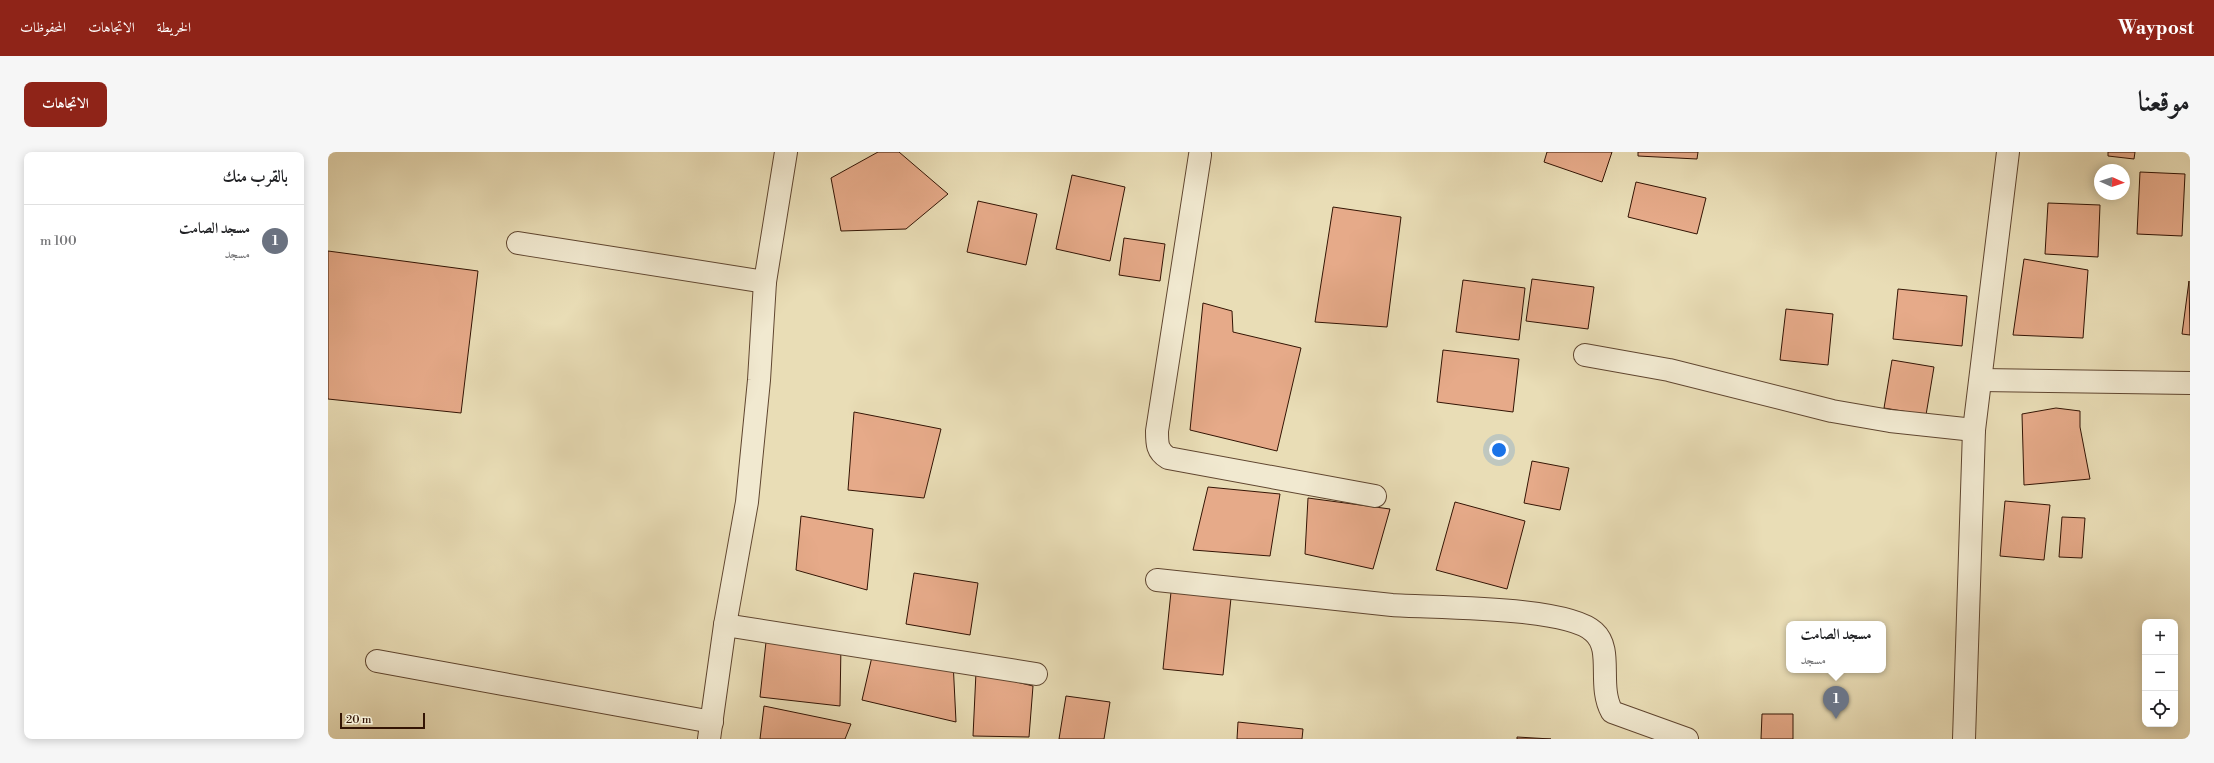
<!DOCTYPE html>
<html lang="ar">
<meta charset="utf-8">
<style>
body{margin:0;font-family:"Libre Bodoni",Amiri,serif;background:#f6f6f6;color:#202124;direction:rtl}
.controls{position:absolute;right:12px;bottom:12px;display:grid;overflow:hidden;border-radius:8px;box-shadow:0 2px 10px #0003}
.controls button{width:36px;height:36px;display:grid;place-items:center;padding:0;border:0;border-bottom:1px solid #e0e0e0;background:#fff;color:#202124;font:20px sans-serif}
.compass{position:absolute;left:1766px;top:12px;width:36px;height:36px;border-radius:50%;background:#fff;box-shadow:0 2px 10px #0003;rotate:93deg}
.scale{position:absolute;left:12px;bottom:10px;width:85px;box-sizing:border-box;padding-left:4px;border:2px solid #331404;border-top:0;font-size:11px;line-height:14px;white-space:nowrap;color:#331404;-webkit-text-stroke:3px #f1e9d0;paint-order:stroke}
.you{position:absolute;left:1171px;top:298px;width:14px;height:14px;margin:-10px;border:3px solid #fff;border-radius:50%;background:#1a73e8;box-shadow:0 0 0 6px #1a73e833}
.badge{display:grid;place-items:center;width:26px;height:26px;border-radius:50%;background:#8f2418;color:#fff;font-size:13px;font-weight:700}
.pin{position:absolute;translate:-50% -33px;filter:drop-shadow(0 1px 2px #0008)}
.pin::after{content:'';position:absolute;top:21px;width:14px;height:12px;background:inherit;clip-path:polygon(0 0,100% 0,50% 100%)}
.popup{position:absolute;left:1458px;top:469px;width:100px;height:52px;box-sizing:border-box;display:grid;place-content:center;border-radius:8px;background:#fff;filter:drop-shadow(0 1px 3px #0005);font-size:13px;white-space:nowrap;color:#757577}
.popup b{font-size:15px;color:#202124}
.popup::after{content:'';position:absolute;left:50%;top:100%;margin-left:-8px;border:8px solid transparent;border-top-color:#fff}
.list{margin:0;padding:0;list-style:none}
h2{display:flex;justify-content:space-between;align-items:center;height:52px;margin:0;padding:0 16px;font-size:17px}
h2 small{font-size:13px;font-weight:400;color:#757577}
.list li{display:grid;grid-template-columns:26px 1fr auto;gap:12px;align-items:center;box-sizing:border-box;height:72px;padding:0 16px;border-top:1px solid #e0e0e0}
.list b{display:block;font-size:15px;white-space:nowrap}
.list p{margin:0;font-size:13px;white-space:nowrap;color:#757577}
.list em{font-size:13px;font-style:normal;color:#757577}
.icon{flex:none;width:22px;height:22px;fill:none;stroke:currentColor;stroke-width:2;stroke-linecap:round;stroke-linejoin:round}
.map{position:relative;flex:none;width:1862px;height:587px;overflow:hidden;direction:ltr;border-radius:8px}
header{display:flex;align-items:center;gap:24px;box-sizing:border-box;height:56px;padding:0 20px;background:#8f2418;color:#fff}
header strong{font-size:19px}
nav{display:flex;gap:22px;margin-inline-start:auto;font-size:14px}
.intro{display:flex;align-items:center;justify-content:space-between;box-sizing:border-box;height:96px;padding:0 24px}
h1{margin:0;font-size:28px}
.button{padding:10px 18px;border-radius:8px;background:#8f2418;color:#fff;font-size:14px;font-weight:700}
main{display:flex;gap:24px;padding:0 24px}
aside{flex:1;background:#fff;border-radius:8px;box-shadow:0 2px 10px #0003}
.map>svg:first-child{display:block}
</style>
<header>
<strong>Waypost</strong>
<nav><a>الخريطة</a><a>الاتجاهات</a><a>المحفوظات</a></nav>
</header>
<div class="intro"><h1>موقعنا</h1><a class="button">الاتجاهات</a></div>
<main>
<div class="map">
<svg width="1862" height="587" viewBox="0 0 1862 587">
<rect width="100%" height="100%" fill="#e9ddb6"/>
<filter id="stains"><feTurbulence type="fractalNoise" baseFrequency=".005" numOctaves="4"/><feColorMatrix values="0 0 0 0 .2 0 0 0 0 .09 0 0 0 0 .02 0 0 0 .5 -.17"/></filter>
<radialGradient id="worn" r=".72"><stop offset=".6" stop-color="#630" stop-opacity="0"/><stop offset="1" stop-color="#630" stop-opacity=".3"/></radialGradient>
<!-- building -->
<g fill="#e6aa89" stroke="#331404">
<polygon points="550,0 571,0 620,42 578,77 513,79 503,26"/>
<polygon points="1219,0 1284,0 1274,30 1216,10"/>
<polygon points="1310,0 1370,0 1369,7 1310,4"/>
<polygon points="1780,0 1807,0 1806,7 1780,4"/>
<polygon points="1812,20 1857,22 1854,84 1809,82"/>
<polygon points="744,23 797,35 782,109 728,97"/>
<polygon points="1308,30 1378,46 1369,82 1300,65"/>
<polygon points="650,49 709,62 698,113 639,100"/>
<polygon points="1720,51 1772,53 1770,105 1717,102"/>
<polygon points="1005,55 1073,65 1059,175 987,170"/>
<polygon points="796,86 837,92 832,129 791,123"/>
<polygon points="0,99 150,119 133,261 0,247"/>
<polygon points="1696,107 1760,118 1755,186 1685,183"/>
<polygon points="1204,127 1266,135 1260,177 1198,169"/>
<polygon points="1135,128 1197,136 1191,188 1128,180"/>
<polygon points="1861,129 1862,183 1854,182"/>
<polygon points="1570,137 1639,144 1634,194 1565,187"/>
<polygon points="875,151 904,159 905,180 973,196 949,299 862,278"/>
<polygon points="1458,157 1505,162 1500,213 1452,208"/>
<polygon points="1115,198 1191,207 1185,260 1109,250"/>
<polygon points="1564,208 1606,215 1598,263 1556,256"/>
<polygon points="1728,256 1752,259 1752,275 1762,327 1696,333 1694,262"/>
<polygon points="526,260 613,277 596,346 520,338"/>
<polygon points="1204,309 1241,316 1232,358 1196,351"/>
<polygon points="880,335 952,342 942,404 865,398"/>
<polygon points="980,346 1062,357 1045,417 977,402"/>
<polygon points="1677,349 1722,353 1716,408 1672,404"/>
<polygon points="1127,350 1197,369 1179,437 1108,418"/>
<polygon points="473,364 545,377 539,438 468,418"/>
<polygon points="1734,365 1757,366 1754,406 1731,405"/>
<polygon points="586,421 650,431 642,483 578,472"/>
<polygon points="843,440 903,446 895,523 835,517"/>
<polygon points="438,490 513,491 512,554 432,545"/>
<polygon points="546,496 625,509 628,570 534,548"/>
<polygon points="648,520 705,534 701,585 645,584"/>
<polygon points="738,544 782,550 776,587 731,587"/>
<polygon points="436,554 523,572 517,587 432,587"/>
<polygon points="1434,562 1465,562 1465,587 1433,587"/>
<polygon points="910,570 975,577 974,587 909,587"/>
<polygon points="1189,585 1223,587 1189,587"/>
</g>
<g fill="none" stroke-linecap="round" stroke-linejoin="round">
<!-- street casing -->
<g stroke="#604630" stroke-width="24">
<g id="street">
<path d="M872 3 829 279C829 292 829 299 840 306L1047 344"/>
<polyline points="190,91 437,130"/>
<polyline points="1257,203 1341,218 1504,259 1562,269 1646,278"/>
<polyline points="1653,228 1862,231"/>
<path d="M829 428C907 436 985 445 1064 453 1105 456 1239 454 1266 480 1286 498 1269 533 1284 560L1359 587"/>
<polyline points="397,473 708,522"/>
<polyline points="49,509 384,570"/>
<polyline points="381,587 397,473 419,350 431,228 437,130 458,0"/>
<polyline points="1636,587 1646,278 1680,0"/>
</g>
</g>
<!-- street -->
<use href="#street" stroke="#f1e9d0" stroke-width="22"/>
</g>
<rect width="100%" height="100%" filter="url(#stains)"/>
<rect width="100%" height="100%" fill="url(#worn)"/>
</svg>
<div class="controls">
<button>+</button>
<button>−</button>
<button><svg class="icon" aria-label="locate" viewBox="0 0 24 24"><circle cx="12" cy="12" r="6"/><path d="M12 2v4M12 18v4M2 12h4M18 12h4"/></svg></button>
</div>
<svg class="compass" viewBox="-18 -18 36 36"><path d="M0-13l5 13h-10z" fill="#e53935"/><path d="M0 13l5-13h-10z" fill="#757577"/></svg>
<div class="scale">20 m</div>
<div class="you"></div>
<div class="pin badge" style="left:1508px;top:567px;background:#6b7280">1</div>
<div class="popup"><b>مسجد الصامت</b>مسجد</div>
</div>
<aside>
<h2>بالقرب منك<small></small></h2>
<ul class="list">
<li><span class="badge" style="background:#6b7280">1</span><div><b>مسجد الصامت</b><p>مسجد</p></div><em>100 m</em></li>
</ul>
</aside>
</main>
